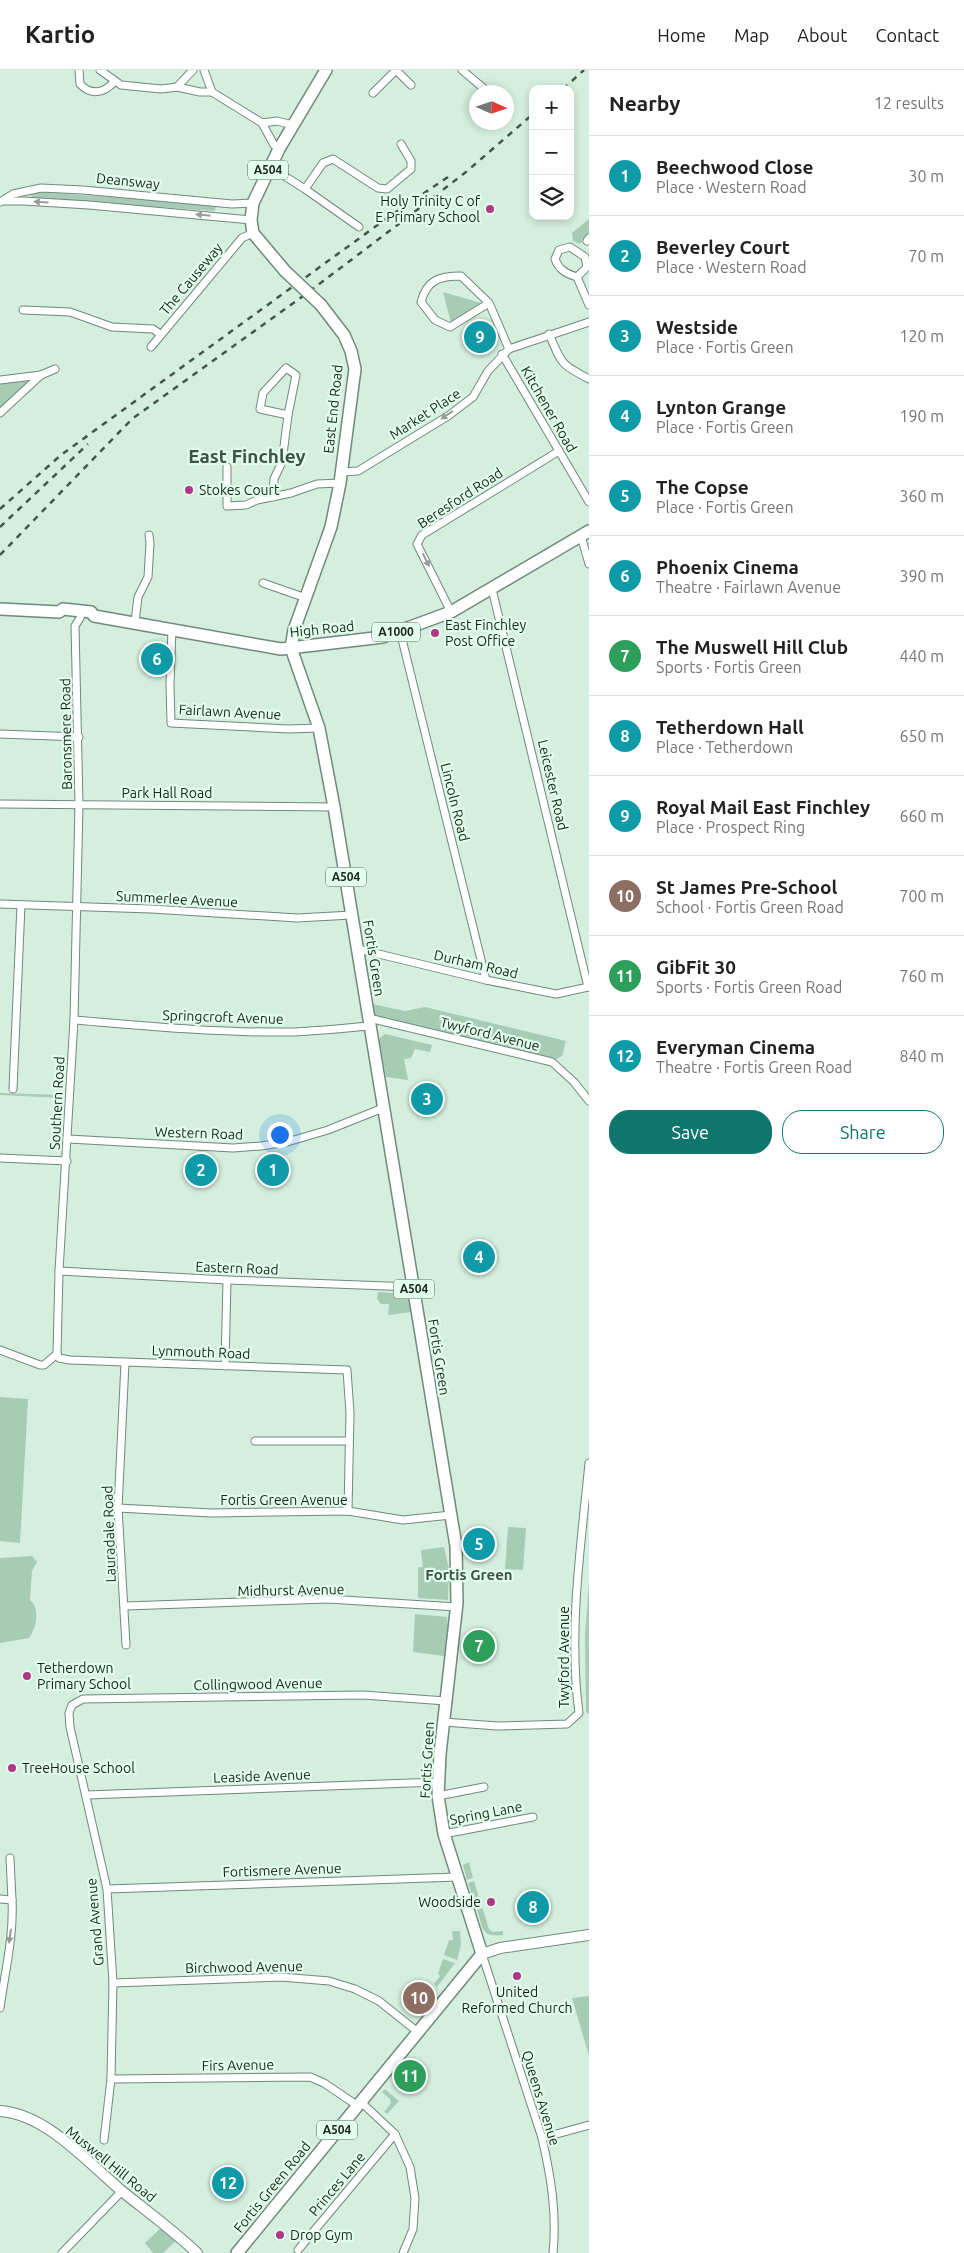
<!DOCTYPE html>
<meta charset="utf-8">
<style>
body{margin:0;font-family:Ubuntu,sans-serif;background:#f6f6f6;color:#222}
.controls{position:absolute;right:15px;top:15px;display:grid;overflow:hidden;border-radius:10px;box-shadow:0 2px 8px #0003}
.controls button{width:45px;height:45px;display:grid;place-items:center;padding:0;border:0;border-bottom:1px solid #e0e0e0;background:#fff;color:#222;font:25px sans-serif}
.compass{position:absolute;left:469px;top:15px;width:45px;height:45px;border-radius:50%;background:#fff;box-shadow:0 2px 8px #0003;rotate:93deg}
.you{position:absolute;left:279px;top:1064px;width:18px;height:18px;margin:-12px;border:4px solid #fff;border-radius:50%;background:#1a73e8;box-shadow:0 0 0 8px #1a73e833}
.badge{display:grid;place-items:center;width:32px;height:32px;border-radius:50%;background:#0f766e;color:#fff;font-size:16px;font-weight:700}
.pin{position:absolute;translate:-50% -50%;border:2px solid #fff;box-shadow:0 1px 5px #0006}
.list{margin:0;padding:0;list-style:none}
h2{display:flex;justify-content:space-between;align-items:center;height:65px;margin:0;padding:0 20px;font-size:21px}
h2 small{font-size:16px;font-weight:400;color:#767676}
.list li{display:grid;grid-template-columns:32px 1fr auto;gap:15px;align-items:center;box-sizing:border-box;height:80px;padding:0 20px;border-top:1px solid #e0e0e0}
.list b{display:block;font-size:19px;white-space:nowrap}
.list p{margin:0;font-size:16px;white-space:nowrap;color:#767676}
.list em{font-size:16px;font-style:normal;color:#767676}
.actions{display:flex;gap:10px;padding:15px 20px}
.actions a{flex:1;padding:11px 0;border:1px solid #0f766e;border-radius:20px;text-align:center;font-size:18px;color:#0f766e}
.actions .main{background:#0f766e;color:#fff}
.icon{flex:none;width:28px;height:28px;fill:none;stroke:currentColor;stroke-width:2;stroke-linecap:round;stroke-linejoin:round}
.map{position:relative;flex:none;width:589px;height:2183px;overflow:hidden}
header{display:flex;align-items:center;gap:30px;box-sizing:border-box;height:70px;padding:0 25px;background:#fff;border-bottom:1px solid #e0e0e0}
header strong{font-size:24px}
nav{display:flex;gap:28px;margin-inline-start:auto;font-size:18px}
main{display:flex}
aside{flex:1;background:#fff}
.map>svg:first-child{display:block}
</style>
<header>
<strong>Kartio</strong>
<nav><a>Home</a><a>Map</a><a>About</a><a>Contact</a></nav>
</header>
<main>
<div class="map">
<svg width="589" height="2183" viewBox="0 0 589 2183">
<rect width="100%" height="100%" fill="#d4efde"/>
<!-- green -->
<g fill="#a7ccb5">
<polygon points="40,122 214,134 216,138 214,141 34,128 30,125 31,123"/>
<polygon points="589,149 589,164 580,174 573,171 572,163"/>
<polygon points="443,222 481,233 451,253"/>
<polygon points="27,310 28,313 0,339 0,314"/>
<polygon points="367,933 405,941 425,937 566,971 562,986 552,992 369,948"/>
<polygon points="385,964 432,975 430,982 415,979 411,988 404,989 408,1010 386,1007 379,969"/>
<polygon points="0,1023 63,1025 63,1028 0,1025"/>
<polygon points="378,1222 408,1224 411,1242 388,1245 389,1234 381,1234 377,1229"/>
<polygon points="0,1327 28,1329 20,1473 0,1471"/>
<polygon points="508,1457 526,1458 523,1500 505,1499"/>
<polygon points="444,1477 449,1499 448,1530 418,1528 418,1497 423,1497 421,1480"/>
<path d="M32 1486 37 1492 32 1501 30 1530C41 1540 36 1558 29 1568L0 1573V1488Z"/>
<polygon points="589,1512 589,1644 586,1642 585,1565"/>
<polygon points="415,1544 447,1547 451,1587 413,1582"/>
<polygon points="469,1792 473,1808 467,1810 463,1795"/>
<polygon points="474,1811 480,1831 475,1833 468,1813"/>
<path d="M481 1834 489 1859 493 1862 503 1861V1865C479 1868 483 1856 476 1836Z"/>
<polygon points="452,1861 460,1861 461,1875 457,1890 444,1885 449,1870 453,1870"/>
<polygon points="443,1889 455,1893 437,1917 434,1914 440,1906 438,1904"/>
<polygon points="589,1926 589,1986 572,1928"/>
<polygon points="385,2019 399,2031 387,2044 384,2042 391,2033 390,2029 382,2022"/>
<polygon points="164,2155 179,2168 163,2183 153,2183 145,2173"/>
</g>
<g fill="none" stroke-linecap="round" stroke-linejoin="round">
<!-- street casing -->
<g stroke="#70897a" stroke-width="9">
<g id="street">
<path d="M79 0 80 14C91 26 104 23 114 12"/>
<polyline points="100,0 121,15 161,19 177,17 200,22 212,22"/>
<polyline points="204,0 212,22 241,40 262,53 277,51 293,55"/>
<polyline points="396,0 411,15"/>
<polyline points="462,0 488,22"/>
<polyline points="177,17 193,0"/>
<polyline points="373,23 396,0"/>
<polyline points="507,35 509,37"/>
<polyline points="262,53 274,75 279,79"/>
<polyline points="270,97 305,119 359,157"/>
<polyline points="305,119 323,93 333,89 378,118 387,119 411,99 411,91 401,74"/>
<polyline points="3,131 23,131 89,135 251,150"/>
<polyline points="0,132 13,124 41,118 83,120 232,134 253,133"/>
<polyline points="587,171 589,168"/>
<path d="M577 207 587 197 585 187 570 177 559 180 555 189C559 200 567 204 577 207L589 235"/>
<path d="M489 233 461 206C439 206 427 210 421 232L435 250 450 257 489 233 509 279"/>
<polyline points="23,240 70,242 112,257 153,259 160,264"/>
<path d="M549 264C562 294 560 294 589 309"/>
<polyline points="151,277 242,168 253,163"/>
<polyline points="502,284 589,432"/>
<polygon points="286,298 296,305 288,345 260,339 263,323"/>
<polyline points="0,310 41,305 55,299"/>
<polyline points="0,343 41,305"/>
<polyline points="227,397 227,436 246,435 257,430 291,423 317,414 340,413"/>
<polyline points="341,402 358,401 448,346 473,327 488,301 509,279 589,252"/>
<polyline points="273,427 274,409 282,392 288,345"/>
<polyline points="581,466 589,494"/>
<polyline points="263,513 306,528"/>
<polyline points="492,519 588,917"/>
<polyline points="451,542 417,474 422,465 559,381"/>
<polyline points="135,552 138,527 148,507 150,473 149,465"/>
<polyline points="172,560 170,614 171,653 289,659 319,658"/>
<polyline points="400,561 486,910"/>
<polyline points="0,664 79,667"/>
<polyline points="0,734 334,737"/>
<polyline points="0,834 151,839 297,848 352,845"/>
<polyline points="358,879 486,910 556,924 589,917"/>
<polyline points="369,948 552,992 574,1012 589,1031"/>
<path d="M74 950C146 956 218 963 291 962 317 961 344 958 370 956"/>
<polyline points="13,1019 21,835"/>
<polyline points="68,1069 233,1078 261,1076 287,1072 328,1060 383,1038"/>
<polyline points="0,1088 67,1091"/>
<polyline points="59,1201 227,1210 413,1217"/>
<polyline points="0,1280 40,1295 44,1295 57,1284"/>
<polyline points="57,1284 59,1201 74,950 79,735 75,556 80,548"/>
<polyline points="57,1284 59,1288 70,1290 347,1300 350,1343 348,1441"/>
<polyline points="125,1293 118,1438 126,1575"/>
<polyline points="225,1296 227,1210"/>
<polyline points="255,1371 348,1371"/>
<polyline points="118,1438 211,1443 348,1441 403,1450 451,1445"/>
<polyline points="125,1536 328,1529 457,1537"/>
<path d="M444 1652 497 1656 567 1654 579 1643C568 1560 581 1476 589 1393"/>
<polyline points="87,1725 438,1712"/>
<polyline points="438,1726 484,1717"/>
<polyline points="444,1764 533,1747"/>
<polyline points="10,1788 12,1830"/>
<polyline points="107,1819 458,1807"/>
<path d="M0 1829 12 1830C14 1865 5 1902 0 1938"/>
<path d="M482 1884 542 2068C551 2107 557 2143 553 2183"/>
<polyline points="113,1913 281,1907 329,1911 355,1919 379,1931 419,1963"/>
<polyline points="111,2009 310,2007 324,2013 358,2036"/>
<polyline points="361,2032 395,2064 410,2097 415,2128 413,2159 403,2183"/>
<polyline points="542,2068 589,2055"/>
<polyline points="104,2070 111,2009 113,1913 107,1819 70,1657 69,1643 72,1635 83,1629 363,1625 446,1631"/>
<polyline points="298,2180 395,2064"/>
<polyline points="62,2183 122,2121"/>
</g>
</g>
<!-- secondary casing -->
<g stroke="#70897a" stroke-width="12">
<g id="secondary">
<polyline points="482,1884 500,1878 589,1865"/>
<path d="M0 2041C47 2044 89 2094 123 2122 148 2142 174 2161 197 2183"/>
</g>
</g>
<!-- primary casing -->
<g stroke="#70897a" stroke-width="14">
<g id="primary">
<polyline points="285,201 253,163 251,150 253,133 279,79 326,0"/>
<polyline points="0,539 59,542 63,539 91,542 94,546 281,579 383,567 451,542 589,461"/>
<polyline points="237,2183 482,1884 444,1764 438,1726 440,1684 457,1533 456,1476 334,737 319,658 291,578 294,560 331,457 340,413 355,299 351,281 344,265 321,235"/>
</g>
</g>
<!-- street -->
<use href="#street" stroke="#fff" stroke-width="7"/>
<!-- secondary -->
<use href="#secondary" stroke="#fff" stroke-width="10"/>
<!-- primary -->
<use href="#primary" stroke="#fff" stroke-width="11"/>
<!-- rail -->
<g stroke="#46554b" stroke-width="2.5" stroke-dasharray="6 6" stroke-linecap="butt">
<polyline points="563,19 584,0"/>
<polyline points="0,439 61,385 390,146 451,105"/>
<polyline points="0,457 88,374"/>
<polyline points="0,485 132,349 306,224 396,156 466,102 533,44"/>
</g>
<!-- primary-bridge casing -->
<g stroke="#70897a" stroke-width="14" stroke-linecap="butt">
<polyline id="primary-bridge" points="285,201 321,235"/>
</g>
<!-- primary-bridge -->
<use href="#primary-bridge" stroke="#fff" stroke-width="11"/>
</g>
<!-- one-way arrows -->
<defs><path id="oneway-solid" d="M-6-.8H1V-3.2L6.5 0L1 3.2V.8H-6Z" transform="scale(1.25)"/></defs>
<g fill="#989c99">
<use href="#oneway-solid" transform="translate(41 132) rotate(-177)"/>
<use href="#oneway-solid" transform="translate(203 145) rotate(-174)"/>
<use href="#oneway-solid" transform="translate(447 345) rotate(146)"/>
<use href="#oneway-solid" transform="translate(426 490) rotate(64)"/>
<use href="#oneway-solid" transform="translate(10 1866) rotate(98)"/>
</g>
<!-- markers -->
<g fill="#b23688" stroke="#e1fdeb" stroke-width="2">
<circle cx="490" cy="139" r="5"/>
<circle cx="189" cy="420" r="5"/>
<circle cx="435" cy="563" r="5"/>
<circle cx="27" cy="1606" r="5"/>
<circle cx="12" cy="1698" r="5"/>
<circle cx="491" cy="1832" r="5"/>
<circle cx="517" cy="1906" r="5"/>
<circle cx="280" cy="2165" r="5"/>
</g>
<g text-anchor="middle" stroke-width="4.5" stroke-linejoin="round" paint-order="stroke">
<!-- shield labels -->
<g fill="#e1fdeb" stroke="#55655b" stroke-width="1">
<rect x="248" y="90.5" width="40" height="19" rx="4"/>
<rect x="372" y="552.5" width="48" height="19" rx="4"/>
<rect x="326" y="797.5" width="40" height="19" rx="4"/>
<rect x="394" y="1209.5" width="40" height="19" rx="4"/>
<rect x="317" y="2050.5" width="40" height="19" rx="4"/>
</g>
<g font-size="12" font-weight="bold" fill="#19241d">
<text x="268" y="104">A504</text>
<text x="396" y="566">A1000</text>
<text x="346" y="811">A504</text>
<text x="414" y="1223">A504</text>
<text x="337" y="2064">A504</text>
</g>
<!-- street labels -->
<g font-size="14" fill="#19241d" stroke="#e1fdeb">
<text transform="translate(128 111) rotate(6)" y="5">Deansway</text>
<text transform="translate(191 209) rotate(-50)" y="5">The Causeway</text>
<text transform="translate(333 339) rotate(-84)" y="5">East End Road</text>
<text transform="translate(549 339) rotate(60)" y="5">Kitchener Road</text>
<text transform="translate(425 344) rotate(-33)" y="5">Market Place</text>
<text transform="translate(460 428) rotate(-33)" y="5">Beresford Road</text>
<text transform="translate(322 559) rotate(-6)" y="5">High Road</text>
<text transform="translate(230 642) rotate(3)" y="5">Fairlawn Avenue</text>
<text transform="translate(66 664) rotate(-91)" y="5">Baronsmere Road</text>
<text transform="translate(553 715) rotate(77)" y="5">Leicester Road</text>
<text x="167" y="728">Park Hall Road</text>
<text transform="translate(455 732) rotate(76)" y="5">Lincoln Road</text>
<text transform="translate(177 829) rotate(3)" y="5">Summerlee Avenue</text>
<text transform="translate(374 888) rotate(81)" y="5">Fortis Green</text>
<text transform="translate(476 894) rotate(13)" y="5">Durham Road</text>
<text transform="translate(223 947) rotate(2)" y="5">Springcroft Avenue</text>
<text transform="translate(490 964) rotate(14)" y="5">Twyford Avenue</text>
<text transform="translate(57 1033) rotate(-87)" y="5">Southern Road</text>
<text transform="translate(199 1063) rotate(2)" y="5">Western Road</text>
<text transform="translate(237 1198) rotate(2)" y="5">Eastern Road</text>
<text transform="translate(201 1282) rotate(2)" y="5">Lynmouth Road</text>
<text transform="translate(439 1287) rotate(81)" y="5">Fortis Green</text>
<text x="284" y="1435">Fortis Green Avenue</text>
<text transform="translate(109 1464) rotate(-92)" y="5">Lauradale Road</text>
<text transform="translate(291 1520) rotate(-1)" y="5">Midhurst Avenue</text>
<text transform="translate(564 1587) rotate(-90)" y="5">Twyford Avenue</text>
<text transform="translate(258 1614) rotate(-1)" y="5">Collingwood Avenue</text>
<text transform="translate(427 1690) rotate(-87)" y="5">Fortis Green</text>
<text transform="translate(262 1706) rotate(-2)" y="5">Leaside Avenue</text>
<text transform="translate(486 1743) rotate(-11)" y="5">Spring Lane</text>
<text transform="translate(282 1800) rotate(-2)" y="5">Fortismere Avenue</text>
<text transform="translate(95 1852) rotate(-95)" y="5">Grand Avenue</text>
<text transform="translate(244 1897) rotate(-1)" y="5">Birchwood Avenue</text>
<text transform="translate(238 1995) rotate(-1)" y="5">Firs Avenue</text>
<text transform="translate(541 2028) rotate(73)" y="5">Queens Avenue</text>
<text transform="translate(111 2094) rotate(39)" y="5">Muswell Hill Road</text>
<text transform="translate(337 2114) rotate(-50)" y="5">Princes Lane</text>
<text transform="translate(272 2117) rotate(-51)" y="5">Fortis Green Road</text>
</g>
<!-- poi labels -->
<g font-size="14" fill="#19241d" stroke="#e1fdeb" text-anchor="start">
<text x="480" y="136" text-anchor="end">Holy Trinity C of<tspan x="480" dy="16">E Primary School</tspan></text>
<text x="199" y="425">Stokes Court</text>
<text x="445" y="560">East Finchley<tspan x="445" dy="16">Post Office</tspan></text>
<text x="37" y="1603">Tetherdown<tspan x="37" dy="16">Primary School</tspan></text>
<text x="22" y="1703">TreeHouse School</text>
<text x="481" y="1837" text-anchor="end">Woodside</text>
<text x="517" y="1927" text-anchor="middle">United<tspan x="517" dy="16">Reformed Church</tspan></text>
<text x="290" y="2170">Drop Gym</text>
</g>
<!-- neighbourhood labels -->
<g font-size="15" font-weight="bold" fill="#3c5345" stroke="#e1fdeb">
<text x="469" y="1510">Fortis Green</text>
</g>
<!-- district labels -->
<g font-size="19" font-weight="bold" fill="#3c5345" stroke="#e1fdeb">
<text x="247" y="393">East Finchley</text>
</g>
</g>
</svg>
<div class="controls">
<button>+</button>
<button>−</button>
<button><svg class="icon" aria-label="layers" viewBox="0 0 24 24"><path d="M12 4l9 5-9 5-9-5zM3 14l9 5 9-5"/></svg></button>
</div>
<svg class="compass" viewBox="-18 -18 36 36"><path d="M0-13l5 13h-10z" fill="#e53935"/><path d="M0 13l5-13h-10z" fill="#767676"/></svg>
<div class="you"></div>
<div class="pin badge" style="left:273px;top:1100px;background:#0f9aa8">1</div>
<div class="pin badge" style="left:201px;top:1100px;background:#0f9aa8">2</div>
<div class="pin badge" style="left:427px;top:1029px;background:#0f9aa8">3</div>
<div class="pin badge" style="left:479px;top:1187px;background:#0f9aa8">4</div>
<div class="pin badge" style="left:479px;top:1474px;background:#0f9aa8">5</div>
<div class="pin badge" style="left:157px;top:589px;background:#0f9aa8">6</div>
<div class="pin badge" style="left:479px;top:1576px;background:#2e9e5b">7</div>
<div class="pin badge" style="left:533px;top:1837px;background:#0f9aa8">8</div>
<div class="pin badge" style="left:480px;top:267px;background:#0f9aa8">9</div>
<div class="pin badge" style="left:419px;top:1928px;background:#8d6e63">10</div>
<div class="pin badge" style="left:410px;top:2006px;background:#2e9e5b">11</div>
<div class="pin badge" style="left:228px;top:2113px;background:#0f9aa8">12</div>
</div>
<aside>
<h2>Nearby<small>12 results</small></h2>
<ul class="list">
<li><span class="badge" style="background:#0f9aa8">1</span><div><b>Beechwood Close</b><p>Place · Western Road</p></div><em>30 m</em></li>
<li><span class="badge" style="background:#0f9aa8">2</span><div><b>Beverley Court</b><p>Place · Western Road</p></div><em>70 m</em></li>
<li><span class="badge" style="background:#0f9aa8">3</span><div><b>Westside</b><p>Place · Fortis Green</p></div><em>120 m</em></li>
<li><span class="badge" style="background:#0f9aa8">4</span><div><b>Lynton Grange</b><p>Place · Fortis Green</p></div><em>190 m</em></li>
<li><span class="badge" style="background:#0f9aa8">5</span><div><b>The Copse</b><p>Place · Fortis Green</p></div><em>360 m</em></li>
<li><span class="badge" style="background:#0f9aa8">6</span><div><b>Phoenix Cinema</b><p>Theatre · Fairlawn Avenue</p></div><em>390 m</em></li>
<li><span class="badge" style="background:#2e9e5b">7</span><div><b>The Muswell Hill Club</b><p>Sports · Fortis Green</p></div><em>440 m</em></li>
<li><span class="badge" style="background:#0f9aa8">8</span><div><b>Tetherdown Hall</b><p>Place · Tetherdown</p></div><em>650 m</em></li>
<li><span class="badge" style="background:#0f9aa8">9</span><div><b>Royal Mail East Finchley</b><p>Place · Prospect Ring</p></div><em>660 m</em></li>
<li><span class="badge" style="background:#8d6e63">10</span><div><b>St James Pre-School</b><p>School · Fortis Green Road</p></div><em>700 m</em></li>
<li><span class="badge" style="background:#2e9e5b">11</span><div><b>GibFit 30</b><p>Sports · Fortis Green Road</p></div><em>760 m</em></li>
<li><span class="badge" style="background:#0f9aa8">12</span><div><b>Everyman Cinema</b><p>Theatre · Fortis Green Road</p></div><em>840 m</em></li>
</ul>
<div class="actions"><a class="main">Save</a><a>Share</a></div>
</aside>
</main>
